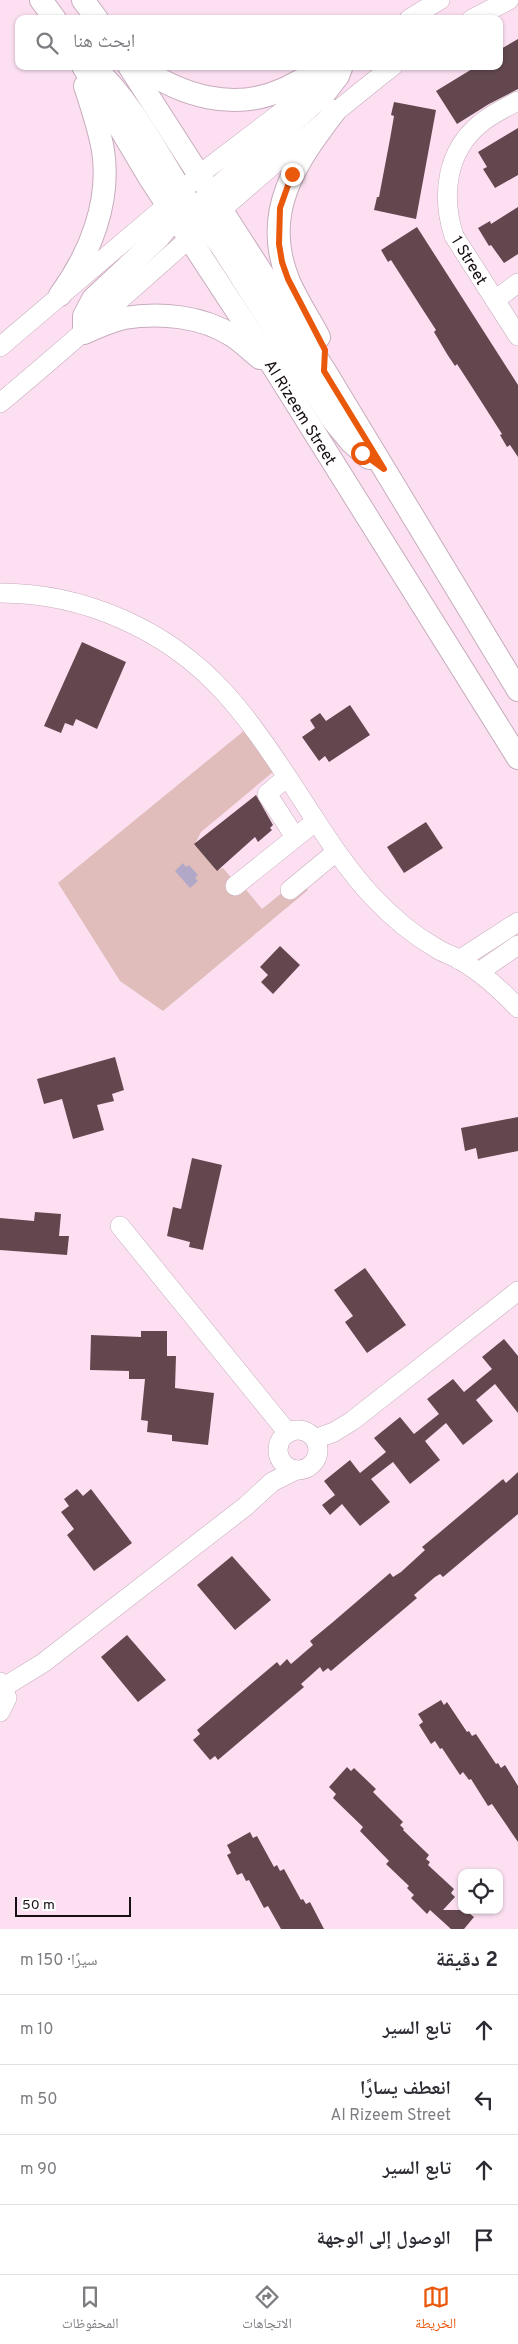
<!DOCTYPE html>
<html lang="ar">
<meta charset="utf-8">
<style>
body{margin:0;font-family:Overpass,"Noto Naskh Arabic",sans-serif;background:#f2f2f3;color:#2b2b33;direction:rtl}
.controls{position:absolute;right:15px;bottom:15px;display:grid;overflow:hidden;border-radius:10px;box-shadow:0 1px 4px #0004}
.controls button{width:45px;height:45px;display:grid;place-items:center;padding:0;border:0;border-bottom:1px solid #e1e1e2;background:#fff;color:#2b2b33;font:25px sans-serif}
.scale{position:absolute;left:15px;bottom:12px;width:116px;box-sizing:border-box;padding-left:5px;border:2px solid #170e14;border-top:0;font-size:14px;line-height:18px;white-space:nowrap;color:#170e14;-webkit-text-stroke:4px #fff;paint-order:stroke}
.stop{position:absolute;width:15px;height:15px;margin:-11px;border:4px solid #ea580c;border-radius:50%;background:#fff}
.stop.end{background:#ea580c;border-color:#fff;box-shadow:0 1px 5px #0008}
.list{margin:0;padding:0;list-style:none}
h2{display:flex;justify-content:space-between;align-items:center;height:65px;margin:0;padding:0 20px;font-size:21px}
h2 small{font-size:16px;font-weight:400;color:#7c7c81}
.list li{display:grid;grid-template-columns:32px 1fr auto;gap:15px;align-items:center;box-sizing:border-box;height:70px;padding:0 20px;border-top:1px solid #e1e1e2}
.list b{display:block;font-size:19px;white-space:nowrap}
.list p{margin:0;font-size:16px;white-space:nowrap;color:#7c7c81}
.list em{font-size:16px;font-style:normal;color:#7c7c81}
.icon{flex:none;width:28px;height:28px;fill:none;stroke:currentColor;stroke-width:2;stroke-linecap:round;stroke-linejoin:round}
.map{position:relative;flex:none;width:518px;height:1929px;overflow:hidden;direction:ltr}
.search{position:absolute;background:#fff;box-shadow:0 1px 4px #0004;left:15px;right:15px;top:15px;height:55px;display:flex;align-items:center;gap:12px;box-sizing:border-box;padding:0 18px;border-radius:10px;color:#7c7c81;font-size:19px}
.sheet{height:345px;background:#fff}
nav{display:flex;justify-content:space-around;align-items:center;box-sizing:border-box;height:70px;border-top:1px solid #e1e1e2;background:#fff;font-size:14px;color:#7c7c81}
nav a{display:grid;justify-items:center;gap:2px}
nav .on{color:#ea580c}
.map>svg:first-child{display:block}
</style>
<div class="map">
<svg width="518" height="1929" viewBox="0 0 518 1929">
<rect width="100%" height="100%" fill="#fce0f2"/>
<!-- green -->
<polygon fill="#e0bdbb" points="251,725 279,767 201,832 196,842 220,869 223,868 235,882 243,886 262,909 299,879 308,890 163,1011 120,981 58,883"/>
<!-- water -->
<polygon fill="#b1a8c8" points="183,863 186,867 189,865 198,875 195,878 198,881 190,888 175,871"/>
<!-- building -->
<g fill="#63474f">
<polygon points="518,39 518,89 489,104 457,124 436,91 477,66 499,66 499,50"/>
<polygon points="394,102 436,110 416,219 374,210 377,197 379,197 390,139 394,116 391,115"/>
<polygon points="518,128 518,175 495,188 483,169 487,167 478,152"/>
<polygon points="518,207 518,254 504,263 491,245 489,246 478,228 490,221 491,224"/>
<polygon points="417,227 518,385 518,457 510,445 507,447 500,435 502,434 470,384 457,364 455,366 447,354 434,332 436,330 423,310 391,260 388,262 381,250"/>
<polygon points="82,642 126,662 97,729 76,719 73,726 65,723 61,733 44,726"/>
<polygon points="350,705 370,735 329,762 325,756 319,761 302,737 315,728 310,720 320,713 326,721"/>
<polygon points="256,795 273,825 270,828 272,830 258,842 255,837 217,871 194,844"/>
<polygon points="426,822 443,848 404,873 387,847"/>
<polygon points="280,946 300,965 273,994 261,982 268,975 260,967"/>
<polygon points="115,1057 124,1090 112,1094 114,1101 97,1105 104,1130 73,1139 62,1099 44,1104 37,1079"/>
<polygon points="518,1117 518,1151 478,1159 476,1148 465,1151 461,1128"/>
<polygon points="192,1158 222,1165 203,1250 189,1247 190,1242 167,1236 173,1207 181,1209"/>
<polygon points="35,1212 61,1214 59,1236 69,1236 67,1255 0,1250 0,1218 34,1221"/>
<polygon points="365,1268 406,1325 367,1353 345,1322 353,1316 334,1290"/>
<polygon points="141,1331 167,1331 167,1356 176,1356 175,1388 214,1393 208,1445 172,1441 172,1435 147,1432 148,1421 141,1420 145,1379 129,1379 129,1371 90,1370 91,1335 141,1337"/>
<polygon points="504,1339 518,1356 518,1413 495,1384 476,1400 493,1421 463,1445 446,1423 425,1441 440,1460 410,1484 393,1462 371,1479 390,1502 360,1526 342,1504 330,1515 322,1505 335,1495 324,1481 350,1460 360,1473 386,1452 374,1438 400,1417 414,1434 439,1414 427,1399 453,1379 464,1392 492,1369 482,1357"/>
<polygon points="518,1472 518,1514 443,1577 440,1574 435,1577 414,1595 417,1598 331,1671 328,1668 323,1672 320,1667 301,1684 304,1687 291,1698 218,1760 215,1756 210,1760 193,1740 200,1734 197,1730 277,1662 280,1666 287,1659 291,1664 313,1645 310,1641 333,1622 390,1573 393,1577 401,1572 425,1550 422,1547 439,1533 503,1479 506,1483"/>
<polygon points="77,1489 83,1496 91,1489 132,1543 94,1571 67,1535 74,1529 61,1512 69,1506 64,1499"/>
<polygon points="232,1556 271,1600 235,1630 197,1585"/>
<polygon points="127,1635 166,1680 138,1702 101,1657"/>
<polygon points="441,1700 444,1705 447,1702 467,1732 469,1731 472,1736 476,1734 496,1764 498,1763 501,1768 505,1765 518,1786 518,1842 492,1804 488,1806 471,1779 469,1780 463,1772 460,1775 442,1748 440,1749 435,1741 431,1744 419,1725 423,1722 418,1714"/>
<polygon points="347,1767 351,1771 354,1768 376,1789 373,1792 403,1822 400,1825 404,1829 403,1830 429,1855 426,1859 430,1862 428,1865 454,1889 451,1893 455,1897 443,1910 465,1910 474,1917 464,1929 451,1929 430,1910 427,1914 411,1898 414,1895 407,1888 409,1886 386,1864 389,1861 360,1831 363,1827 333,1798 336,1794 329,1787"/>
<polygon points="250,1832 253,1838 257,1836 274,1867 277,1865 280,1871 284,1869 301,1900 303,1899 306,1904 310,1902 324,1929 281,1929 268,1906 264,1908 249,1880 246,1881 242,1873 237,1875 227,1855 231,1853 227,1845"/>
</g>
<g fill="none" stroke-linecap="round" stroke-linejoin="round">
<!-- minor casing -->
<g stroke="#c7acbd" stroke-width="20">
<g id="minor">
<polyline points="409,19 440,0"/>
<polyline points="472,19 509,0"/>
<path d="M518 101C506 107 492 114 481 123 446 151 441 196 454 236L518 336"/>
<polyline points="495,300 518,283"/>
<polyline points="0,347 167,205 200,174 333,73"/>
<path d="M0 403C133 293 257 172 393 66"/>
<path d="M0 593C83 593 166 629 223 691 247 717 268 748 288 778 316 820 340 862 374 898 392 917 413 935 436 948 443 953 452 955 460 960 481 972 501 990 518 1008"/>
<polyline points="287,777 267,794 295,837"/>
<polyline points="235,886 316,821"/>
<polyline points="290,890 336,852"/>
<polyline points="459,960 518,922"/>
<polyline points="479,972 518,945"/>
<polyline points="120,1226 288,1433"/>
<circle cx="298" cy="1450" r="20"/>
<polyline points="315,1439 334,1432 352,1421 518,1291"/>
<polyline points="0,1682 7,1698 0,1712"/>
<polyline points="4,1687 43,1663 246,1506 272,1482 296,1470"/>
</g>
</g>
<!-- tertiary casing -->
<g stroke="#c7acbd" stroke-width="24">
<g id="tertiary">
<polyline points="41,0 55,19"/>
<polyline points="83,0 97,19"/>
<polyline points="83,66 151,180 276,371 518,758"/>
<path d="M93 66C133 103 158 155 187 200L202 212"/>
<polyline points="129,66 325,371 518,690"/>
<path d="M139 66C181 96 234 112 284 89 303 80 319 68 341 68L338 76 324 94 206 198 197 210 191 239"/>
<path d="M184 206 158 238 93 299 84 316V333C97 327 111 321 124 318 160 312 202 316 233 336 242 342 251 351 260 358"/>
<polyline points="183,210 202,222 222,247 332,419 351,442 369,458"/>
<path d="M60 295C90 254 111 202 103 150 99 128 92 107 85 86"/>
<path d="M319 337C309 318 296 299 288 279 261 212 296 162 335 111"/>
</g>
</g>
<!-- minor -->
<use href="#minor" stroke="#fff" stroke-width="19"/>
<!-- tertiary -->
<use href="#tertiary" stroke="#fff" stroke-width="22"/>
</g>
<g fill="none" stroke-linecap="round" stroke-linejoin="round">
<!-- route -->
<polyline stroke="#ea580c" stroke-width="6" points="292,174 280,208 279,244 282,262 288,279 325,350 324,371 384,469 362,453"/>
</g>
<g text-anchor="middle" stroke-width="5" stroke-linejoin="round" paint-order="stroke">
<!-- street labels -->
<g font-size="16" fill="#170e14" stroke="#fff">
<text transform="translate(470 260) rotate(59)" y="6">1 Street</text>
<text transform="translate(301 412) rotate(58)" y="6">Al Rizeem Street</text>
</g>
</g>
</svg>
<div class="controls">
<button><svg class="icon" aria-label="locate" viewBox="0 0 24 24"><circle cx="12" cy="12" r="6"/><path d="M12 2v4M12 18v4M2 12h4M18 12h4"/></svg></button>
</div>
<div class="scale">50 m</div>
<div class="stop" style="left:362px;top:453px"></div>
<div class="stop end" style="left:292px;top:174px"></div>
<div class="search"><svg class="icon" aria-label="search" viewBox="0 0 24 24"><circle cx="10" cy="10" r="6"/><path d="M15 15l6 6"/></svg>ابحث هنا</div>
</div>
<section class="sheet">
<h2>2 دقيقة<small>سيرًا · 150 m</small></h2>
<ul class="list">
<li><svg class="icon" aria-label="ahead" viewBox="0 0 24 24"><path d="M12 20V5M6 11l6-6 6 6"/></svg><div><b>تابع السير</b></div><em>10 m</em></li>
<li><svg class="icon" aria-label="left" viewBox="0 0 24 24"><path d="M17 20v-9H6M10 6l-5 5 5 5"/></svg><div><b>انعطف يسارًا</b><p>Al Rizeem Street</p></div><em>50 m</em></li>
<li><svg class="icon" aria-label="ahead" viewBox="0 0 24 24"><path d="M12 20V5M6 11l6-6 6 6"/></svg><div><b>تابع السير</b></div><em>90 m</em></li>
<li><svg class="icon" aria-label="arrive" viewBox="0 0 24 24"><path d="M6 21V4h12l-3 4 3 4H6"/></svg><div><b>الوصول إلى الوجهة</b></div></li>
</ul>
</section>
<nav>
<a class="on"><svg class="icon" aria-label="map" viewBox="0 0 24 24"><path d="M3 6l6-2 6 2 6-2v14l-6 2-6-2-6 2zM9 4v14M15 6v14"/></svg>الخريطة</a>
<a><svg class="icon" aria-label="directions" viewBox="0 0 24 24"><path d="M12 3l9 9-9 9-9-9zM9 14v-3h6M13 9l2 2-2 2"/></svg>الاتجاهات</a>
<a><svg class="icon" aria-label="saved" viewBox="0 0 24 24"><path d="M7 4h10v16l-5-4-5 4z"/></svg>المحفوظات</a>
</nav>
